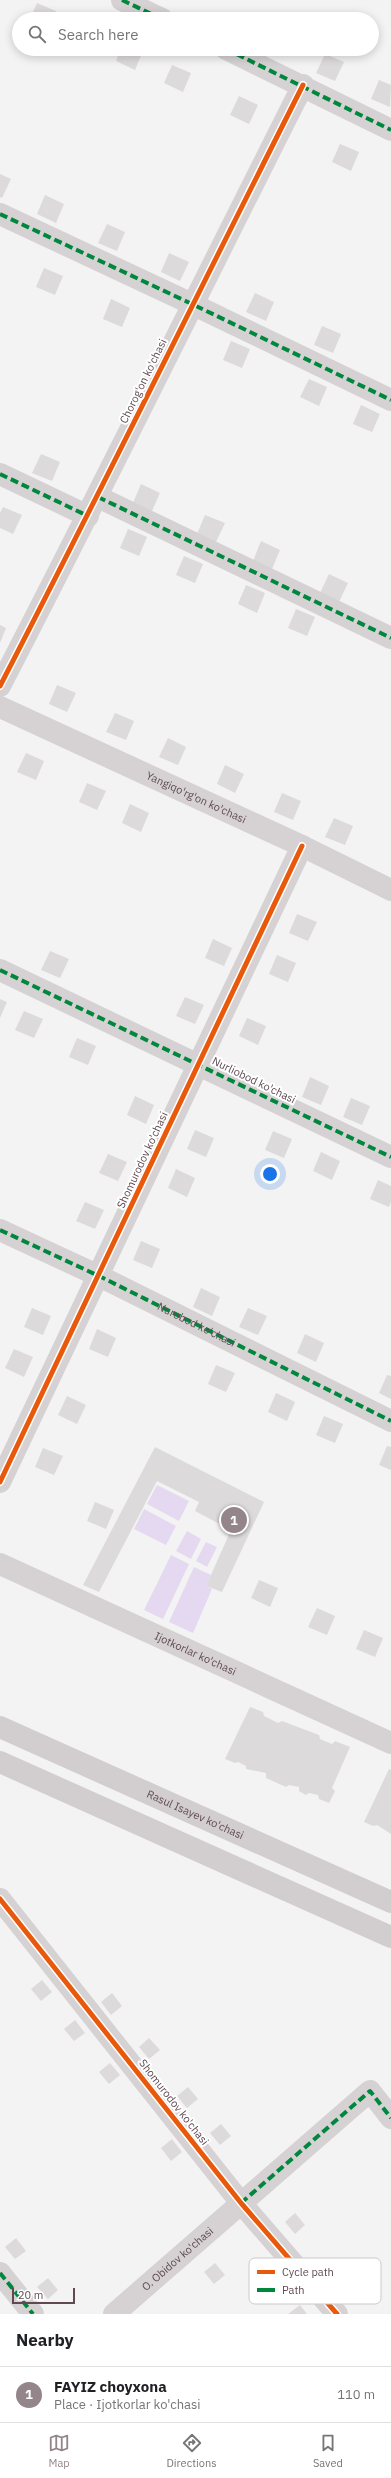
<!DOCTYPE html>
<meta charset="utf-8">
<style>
body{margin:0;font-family:"IBM Plex Sans",sans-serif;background:#f6f6f6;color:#202124}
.scale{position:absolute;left:12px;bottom:10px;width:63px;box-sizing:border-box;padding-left:4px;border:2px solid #5f4a52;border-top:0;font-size:11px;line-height:14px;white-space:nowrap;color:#5f4a52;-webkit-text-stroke:3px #fff;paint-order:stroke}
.you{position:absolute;left:270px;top:1174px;width:14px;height:14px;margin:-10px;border:3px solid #fff;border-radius:50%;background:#1a73e8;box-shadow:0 0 0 6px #1a73e833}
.badge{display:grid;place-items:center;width:26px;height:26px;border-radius:50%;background:#93858a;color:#fff;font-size:13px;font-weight:700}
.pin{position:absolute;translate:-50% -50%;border:2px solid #fff;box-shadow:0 1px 4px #0006}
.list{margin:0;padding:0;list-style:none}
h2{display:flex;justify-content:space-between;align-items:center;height:52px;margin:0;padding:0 16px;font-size:17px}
h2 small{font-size:13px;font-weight:400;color:#757577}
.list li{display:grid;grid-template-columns:26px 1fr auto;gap:12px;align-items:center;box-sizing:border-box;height:56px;padding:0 16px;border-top:1px solid #e0e0e0}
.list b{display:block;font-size:15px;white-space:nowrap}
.list p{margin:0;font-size:13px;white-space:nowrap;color:#757577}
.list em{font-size:13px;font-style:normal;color:#757577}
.icon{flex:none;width:22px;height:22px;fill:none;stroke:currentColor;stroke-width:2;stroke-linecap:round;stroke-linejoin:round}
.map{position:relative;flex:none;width:391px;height:2314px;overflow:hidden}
.search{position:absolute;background:#fff;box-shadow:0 2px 10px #0003;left:12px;right:12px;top:12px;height:44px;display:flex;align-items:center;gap:10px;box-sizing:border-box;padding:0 14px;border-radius:22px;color:#757577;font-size:15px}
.sheet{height:108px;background:#fff}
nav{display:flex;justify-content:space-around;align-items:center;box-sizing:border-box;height:56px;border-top:1px solid #e0e0e0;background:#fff;font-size:11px;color:#757577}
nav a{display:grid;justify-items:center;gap:2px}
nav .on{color:#93858a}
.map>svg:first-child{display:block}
</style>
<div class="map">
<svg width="391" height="2314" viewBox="0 0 391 2314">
<rect width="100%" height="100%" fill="#f3f3f3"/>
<!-- green -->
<g fill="#e5d9f1">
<polygon points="157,1485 189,1501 179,1521 147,1504"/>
<polygon points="144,1509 176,1526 166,1545 134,1529"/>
<polygon points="187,1531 201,1539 191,1559 176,1551"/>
<polygon points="206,1542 217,1547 207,1567 196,1561"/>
<polygon points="171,1555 189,1564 163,1619 144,1610"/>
<polygon points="194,1567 211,1575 206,1586 212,1589 193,1633 169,1622"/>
</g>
<!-- building -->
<g fill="#dddadb">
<polygon points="37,3 56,11 53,19 30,19"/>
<polygon points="121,49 143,51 135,70 116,61"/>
<polygon points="267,49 287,49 283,56"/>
<polygon points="325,54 344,62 335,81 316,73"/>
<polygon points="172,65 191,73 183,92 164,83"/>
<polygon points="379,80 391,85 390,107 371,99"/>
<polygon points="239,96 258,105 249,124 230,115"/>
<polygon points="340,144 359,152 351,171 332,162"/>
<polygon points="0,174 11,179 2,198 0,197"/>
<polygon points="45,195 64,204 56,223 37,214"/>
<polygon points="107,224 125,232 117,251 98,243"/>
<polygon points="169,253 189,262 180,281 161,272"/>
<polygon points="44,268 63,276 55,295 36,287"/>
<polygon points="255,293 274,302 266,321 246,312"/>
<polygon points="111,299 130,308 122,327 103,319"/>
<polygon points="322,326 341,334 333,353 314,345"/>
<polygon points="231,341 250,349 242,368 223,360"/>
<polygon points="309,379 327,387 319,406 300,397"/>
<polygon points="361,405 380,414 372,432 353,424"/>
<polygon points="41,454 60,462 52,481 32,473"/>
<polygon points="141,484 160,493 152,511 133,503"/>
<polygon points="3,507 22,515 13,534 0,528 0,513"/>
<polygon points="205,515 225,523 216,542 197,534"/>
<polygon points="128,529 147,537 139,556 120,548"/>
<polygon points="261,541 280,550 272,569 253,561"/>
<polygon points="184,556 203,564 195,583 176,575"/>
<polygon points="329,574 348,583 339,602 320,593"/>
<polygon points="246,585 265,593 257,613 238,604"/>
<polygon points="296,609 315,617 307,636 288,628"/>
<polygon points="0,625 6,628 0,643"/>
<polygon points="57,685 76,693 67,712 49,704"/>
<polygon points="115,713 134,721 126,740 106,732"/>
<polygon points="168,738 186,747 178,765 159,757"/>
<polygon points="26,753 44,761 36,780 17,772"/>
<polygon points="225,765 244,774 235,793 217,784"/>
<polygon points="87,783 106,791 97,810 79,802"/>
<polygon points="282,793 301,801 293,820 274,812"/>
<polygon points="130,804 149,813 141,832 122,823"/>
<polygon points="334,818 353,826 345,845 325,837"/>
<polygon points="297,914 317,922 308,941 289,933"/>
<polygon points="213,939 232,948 224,966 205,958"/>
<polygon points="50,951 69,959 60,978 41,970"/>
<polygon points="277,955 296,963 288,982 269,974"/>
<polygon points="185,997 204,1005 195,1024 176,1016"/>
<polygon points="0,999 7,1002 0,1018"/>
<polygon points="24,1011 43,1019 34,1038 15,1030"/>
<polygon points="247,1018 266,1026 258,1045 239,1036"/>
<polygon points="77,1038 96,1046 88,1065 69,1057"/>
<polygon points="310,1077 329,1086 321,1105 302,1097"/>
<polygon points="135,1096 154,1105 146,1124 127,1115"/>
<polygon points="351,1098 370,1106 362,1125 343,1117"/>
<polygon points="195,1130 214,1138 206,1157 187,1149"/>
<polygon points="273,1131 292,1139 284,1158 265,1150"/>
<polygon points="321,1152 340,1161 332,1180 313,1171"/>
<polygon points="108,1154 127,1162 118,1181 99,1173"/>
<polygon points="176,1169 195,1178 187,1197 168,1188"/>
<polygon points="378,1180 391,1186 391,1201 389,1207 370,1199"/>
<polygon points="85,1202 104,1210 95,1229 76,1221"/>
<polygon points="141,1241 160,1249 152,1268 133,1260"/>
<polygon points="201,1288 220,1297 212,1316 193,1307"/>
<polygon points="32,1308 51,1316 43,1335 24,1327"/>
<polygon points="248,1308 267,1316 258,1335 239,1327"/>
<polygon points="97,1329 116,1338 108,1357 89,1349"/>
<polygon points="305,1334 324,1343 316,1362 297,1353"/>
<polygon points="14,1349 33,1357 24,1377 5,1368"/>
<polygon points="216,1365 235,1373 226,1392 208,1384"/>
<polygon points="387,1375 391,1376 391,1399 379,1393"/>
<polygon points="276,1393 295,1402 287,1421 268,1412"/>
<polygon points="67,1396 86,1405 77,1424 58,1415"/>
<polygon points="324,1416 343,1424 335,1443 316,1435"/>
<polygon points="387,1446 391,1447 391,1470 379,1465"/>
<polygon points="155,1447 264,1502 222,1592 206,1586 231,1530 195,1511 199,1502 157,1481 99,1592 83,1585"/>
<polygon points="43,1448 63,1456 54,1475 35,1467"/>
<polygon points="95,1502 114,1510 106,1529 87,1521"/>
<polygon points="259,1580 278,1588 270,1607 251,1598"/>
<polygon points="317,1608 335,1616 327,1635 308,1627"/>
<polygon points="364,1630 383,1638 375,1657 356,1649"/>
<polygon points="250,1707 263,1712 264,1716 278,1723 282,1721 319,1735 320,1739 332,1744 335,1741 350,1747 332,1788 335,1791 329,1803 319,1799 318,1795 309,1793 306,1795 299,1791 299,1787 289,1785 286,1787 266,1778 266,1773 246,1769 246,1766 238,1762 235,1763 225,1759"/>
<polygon points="389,1769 391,1770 391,1834 377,1825 373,1826 364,1822"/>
<polygon points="42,1980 52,1992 41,2001 31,1989"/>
<polygon points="112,1993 122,2006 111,2015 101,2002"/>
<polygon points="75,2020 85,2033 74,2041 64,2029"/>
<polygon points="149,2038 160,2050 149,2059 139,2047"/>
<polygon points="110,2063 120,2075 109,2084 99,2072"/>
<polygon points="188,2087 198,2099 187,2108 177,2096"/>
<polygon points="221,2124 231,2136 220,2145 210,2133"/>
<polygon points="172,2139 182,2152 171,2161 161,2148"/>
<polygon points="295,2213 305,2225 295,2234 285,2222"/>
<polygon points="16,2238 26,2251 15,2259 5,2247"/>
<polygon points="215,2263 225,2275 214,2284 204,2272"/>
<polygon points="48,2278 58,2290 48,2299 37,2287"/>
<polygon points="300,2305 307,2314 288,2314"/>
</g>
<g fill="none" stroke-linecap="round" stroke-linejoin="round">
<!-- minor -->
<g stroke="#d6d2d4" stroke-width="22">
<polyline points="122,0 162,19"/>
<polyline points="226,49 391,130"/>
<polyline points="0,214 192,304 391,400"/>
<polyline points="0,474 88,516"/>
<polyline points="98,497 391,638"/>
<path d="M0 686C103 487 202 285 303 85"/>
<path id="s1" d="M0 707 302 846 391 890"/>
<polyline points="0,970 391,1157"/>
<path id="s2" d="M0 1230 99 1276 391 1421"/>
<polyline points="0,1482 302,846"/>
<path id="s3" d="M0 1564 391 1743"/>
<polyline points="0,1899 241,2203 337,2314"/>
<polyline points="0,2273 33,2314"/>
<path id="s4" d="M114 2314 370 2091 391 2118"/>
</g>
<!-- major -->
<g stroke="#d2cdce" stroke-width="22">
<path id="s5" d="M0 1727 391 1902"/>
<polyline points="0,1762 391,1937"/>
</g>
<!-- quiet -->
<g stroke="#00873e" stroke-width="4" stroke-dasharray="8 4" stroke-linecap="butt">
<polyline points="122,0 162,19"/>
<polyline points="226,49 391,130"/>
<polyline points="0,214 192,304 391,400"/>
<polyline points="0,474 88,516"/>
<polyline points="98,497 391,638"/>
<polyline points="0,970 391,1157"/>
<polyline points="0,1230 99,1276 391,1421"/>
<polyline points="241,2203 370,2091 391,2118"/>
<polyline points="0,2273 33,2314"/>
</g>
<!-- cycleway casing -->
<g stroke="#fff" stroke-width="8">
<g id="cycleway">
<path d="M0 686C103 487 202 285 303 85"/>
<polyline points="0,1482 302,846"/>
<polyline points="0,1899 241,2203 337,2314"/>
</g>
</g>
<!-- cycleway -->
<use href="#cycleway" stroke="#e8590c" stroke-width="5"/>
</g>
<g text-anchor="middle" stroke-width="4" stroke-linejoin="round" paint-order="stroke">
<!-- street labels -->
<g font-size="11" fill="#5f4a52" stroke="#fff">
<text transform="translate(143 381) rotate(-64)" y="4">Chorog'on ko'chasi</text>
<text dy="4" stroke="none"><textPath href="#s1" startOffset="216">Yangiqo'rg'on ko'chasi</textPath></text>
<text transform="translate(254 1080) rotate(26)" y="4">Nurliobod ko'chasi</text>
<text transform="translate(142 1160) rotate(-65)" y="4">Shomurodov ko'chasi</text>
<text dy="4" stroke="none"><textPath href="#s2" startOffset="218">Nurobod ko'chasi</textPath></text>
<text dy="4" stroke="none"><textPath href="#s3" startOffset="215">Ijotkorlar ko'chasi</textPath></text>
<text dy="4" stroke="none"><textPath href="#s5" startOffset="214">Rasul Isayev ko'chasi</textPath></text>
<text transform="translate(174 2102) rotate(52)" y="4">Shomurodov ko'chasi</text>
<text dy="4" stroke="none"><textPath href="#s4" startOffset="84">O. Obidov ko'chasi</textPath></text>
</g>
</g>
<!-- legend -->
<rect x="249" y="2258" width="132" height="46" rx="6" fill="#fff" stroke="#cfc9cb" stroke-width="1"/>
<rect x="257" y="2270" width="18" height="4" fill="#e8590c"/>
<rect x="257" y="2288" width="18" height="4" fill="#00873e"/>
<g font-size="11" fill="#5f4a52">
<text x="282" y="2276">Cycle path</text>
<text x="282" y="2294">Path</text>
</g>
</svg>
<div class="scale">20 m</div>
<div class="you"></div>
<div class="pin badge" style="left:234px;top:1520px">1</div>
<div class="search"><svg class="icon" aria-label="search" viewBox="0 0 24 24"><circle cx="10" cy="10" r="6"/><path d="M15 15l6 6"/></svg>Search here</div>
</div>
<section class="sheet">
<h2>Nearby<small></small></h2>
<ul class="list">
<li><span class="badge">1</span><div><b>FAYIZ choyxona</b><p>Place · Ijotkorlar ko'chasi</p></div><em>110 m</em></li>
</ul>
</section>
<nav>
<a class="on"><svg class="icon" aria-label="map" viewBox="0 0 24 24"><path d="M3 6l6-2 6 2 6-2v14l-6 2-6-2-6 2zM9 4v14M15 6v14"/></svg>Map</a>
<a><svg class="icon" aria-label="directions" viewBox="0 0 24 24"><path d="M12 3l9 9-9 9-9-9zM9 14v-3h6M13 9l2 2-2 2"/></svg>Directions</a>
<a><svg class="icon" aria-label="saved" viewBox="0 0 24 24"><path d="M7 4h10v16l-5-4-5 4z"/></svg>Saved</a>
</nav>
